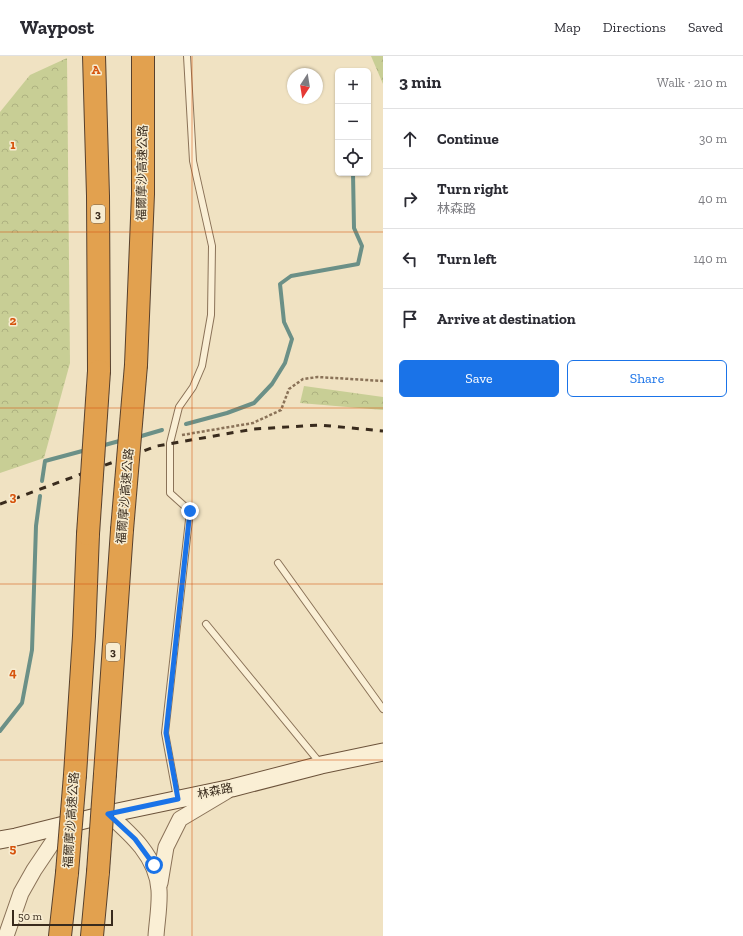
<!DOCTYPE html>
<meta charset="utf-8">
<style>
body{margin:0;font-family:"Zilla Slab","Noto Sans TC",serif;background:#f2f2f3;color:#2b2b33}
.controls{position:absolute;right:12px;top:12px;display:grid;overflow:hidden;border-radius:6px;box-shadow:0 1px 3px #0004}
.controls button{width:36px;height:36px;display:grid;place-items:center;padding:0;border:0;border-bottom:1px solid #e1e1e2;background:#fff;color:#2b2b33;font:20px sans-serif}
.compass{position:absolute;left:287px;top:12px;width:36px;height:36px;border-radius:50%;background:#fff;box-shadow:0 1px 3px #0004;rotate:192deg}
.scale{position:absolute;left:12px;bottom:10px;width:101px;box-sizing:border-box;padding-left:4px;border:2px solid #392b1d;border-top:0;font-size:11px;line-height:14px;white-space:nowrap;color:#392b1d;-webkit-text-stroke:3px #f7ecd1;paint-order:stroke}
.stop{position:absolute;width:12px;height:12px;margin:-9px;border:3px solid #1a73e8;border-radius:50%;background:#fff}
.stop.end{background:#1a73e8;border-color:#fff;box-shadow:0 1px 4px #0008}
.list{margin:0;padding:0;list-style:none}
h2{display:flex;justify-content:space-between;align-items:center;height:52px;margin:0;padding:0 16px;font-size:17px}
h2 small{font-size:13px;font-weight:400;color:#7c7c81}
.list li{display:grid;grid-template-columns:26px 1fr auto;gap:12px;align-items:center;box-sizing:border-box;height:60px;padding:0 16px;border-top:1px solid #e1e1e2}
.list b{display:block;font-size:15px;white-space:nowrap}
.list p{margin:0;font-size:13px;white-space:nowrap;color:#7c7c81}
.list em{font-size:13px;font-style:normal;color:#7c7c81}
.actions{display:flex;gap:8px;padding:12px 16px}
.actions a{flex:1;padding:9px 0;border:1px solid #1a73e8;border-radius:6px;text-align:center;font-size:14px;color:#1a73e8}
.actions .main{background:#1a73e8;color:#fff}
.icon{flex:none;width:22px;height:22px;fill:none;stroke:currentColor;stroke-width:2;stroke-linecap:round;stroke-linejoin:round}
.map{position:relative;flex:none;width:383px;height:880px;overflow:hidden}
header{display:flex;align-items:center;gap:24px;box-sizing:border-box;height:56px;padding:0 20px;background:#fff;border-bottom:1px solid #e1e1e2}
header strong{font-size:19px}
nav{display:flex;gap:22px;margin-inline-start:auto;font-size:14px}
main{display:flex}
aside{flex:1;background:#fff}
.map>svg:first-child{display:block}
</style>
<header>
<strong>Waypost</strong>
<nav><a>Map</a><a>Directions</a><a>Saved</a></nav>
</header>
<main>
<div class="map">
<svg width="383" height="880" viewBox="0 0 383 880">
<defs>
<pattern id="forest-crowns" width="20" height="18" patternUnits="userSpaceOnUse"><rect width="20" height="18" fill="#c8ce95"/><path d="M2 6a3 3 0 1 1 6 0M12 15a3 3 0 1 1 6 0" fill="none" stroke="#adb180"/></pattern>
</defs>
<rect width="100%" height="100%" fill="#f0e2c2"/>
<!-- forest -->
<g fill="url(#forest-crowns)">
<polygon points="371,0 383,0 383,28"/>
<polygon points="67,2 70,307 44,402 0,417 0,56 30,19"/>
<polygon points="304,330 383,341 383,354 300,347"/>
</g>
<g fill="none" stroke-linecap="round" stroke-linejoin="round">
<!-- stream -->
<g stroke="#6b9087" stroke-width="4">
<polyline points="186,368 227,357 254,347 272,328 285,307 292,283 284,266 280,228 291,220 358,208 362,190 354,172 353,117"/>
<polyline points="138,381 162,374"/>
<polyline points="101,390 123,384"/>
<polyline points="42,425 45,405 86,394"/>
<polyline points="0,675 22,647 32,594 36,470 40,440"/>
</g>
<!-- service casing -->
<g stroke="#8a7258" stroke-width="8">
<g id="service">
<polyline points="278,507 383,653"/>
<polyline points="206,568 320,707"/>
<polyline points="177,742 165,677 190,455 170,437 170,387 179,351 193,331 202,310 211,259 212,190 193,105 187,0"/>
</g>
</g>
<!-- tertiary casing -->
<g stroke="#8a7258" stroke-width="17">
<g id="tertiary">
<path d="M108 758C131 778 157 801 159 834 160 849 157 865 156 880"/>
<polyline points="160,827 166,791 180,763 227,735"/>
<polyline points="6,880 21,837 34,814 65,768"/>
</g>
</g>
<!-- secondary casing -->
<g stroke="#6c533b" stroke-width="19">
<polyline id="secondary" points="0,784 16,781 108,758 232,732 321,709 383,696"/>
</g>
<!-- motorway casing -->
<g stroke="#57402d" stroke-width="24">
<g id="motorway">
<polyline points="94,0 98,140 99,315"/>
<polyline points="136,309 143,138 143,0"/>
<polyline points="105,718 122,474"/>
<polyline points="75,719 84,580 88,478"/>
<polyline points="60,880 67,817"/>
<polyline points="92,880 98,816"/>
</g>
</g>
<!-- path -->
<polyline stroke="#8a7258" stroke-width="2.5" stroke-dasharray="3 2" stroke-linecap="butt" points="182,379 253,367 281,354 289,333 303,323 318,321 383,325"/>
<!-- service -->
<use href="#service" stroke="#faefd5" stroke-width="6"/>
<!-- tertiary -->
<use href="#tertiary" stroke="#faefd5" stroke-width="15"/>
<!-- secondary -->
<use href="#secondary" stroke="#faefd5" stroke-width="17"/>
<!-- motorway -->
<use href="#motorway" stroke="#e2a14f" stroke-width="22"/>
<!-- rail -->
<polyline stroke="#392b1d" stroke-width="3" stroke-dasharray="7 7" stroke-linecap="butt" points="0,448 157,390 254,373 320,369 383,375"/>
<!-- motorway-bridge casing -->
<g stroke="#57402d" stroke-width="24" stroke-linecap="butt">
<g id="motorway-bridge">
<polyline points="122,474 136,309"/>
<polyline points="88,478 99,315"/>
<polyline points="98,816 105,718"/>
<polyline points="67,817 75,719"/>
</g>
</g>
<!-- motorway-bridge -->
<use href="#motorway-bridge" stroke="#e2a14f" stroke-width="22"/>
</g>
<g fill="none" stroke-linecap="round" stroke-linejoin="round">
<!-- route -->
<polyline stroke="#1a73e8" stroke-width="5" points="154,809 135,783 108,758 178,743 166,677 190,455"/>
</g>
<!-- grid -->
<path fill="none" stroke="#d6540e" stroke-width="1" stroke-opacity="0.55" d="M192 0V880M0 176H383M0 352H383M0 528H383M0 704H383"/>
<g text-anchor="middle" stroke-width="3" stroke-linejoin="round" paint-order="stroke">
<!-- shield labels -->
<g fill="#f7ecd1" stroke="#726553" stroke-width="1">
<rect x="91" y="149" width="14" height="18" rx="3"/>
<rect x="106" y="587" width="14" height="18" rx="3"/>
</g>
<g font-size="11" font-weight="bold" fill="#392b1d">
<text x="98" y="162">3</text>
<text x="113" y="600">3</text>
</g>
<!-- street labels -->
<g font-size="12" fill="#392b1d" stroke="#f7ecd1">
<text transform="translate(142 117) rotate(-89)" y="4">福爾摩沙高速公路</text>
<text transform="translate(125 440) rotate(-85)" y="4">福爾摩沙高速公路</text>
<text transform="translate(215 735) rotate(-12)" y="4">林森路</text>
<text transform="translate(71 764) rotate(-86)" y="4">福爾摩沙高速公路</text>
</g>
</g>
<g font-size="13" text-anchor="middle" font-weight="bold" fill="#d6540e" stroke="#f7ecd1" stroke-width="3" stroke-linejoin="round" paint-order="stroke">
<text x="96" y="18">A</text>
<text x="13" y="93">1</text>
<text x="13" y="269">2</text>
<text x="13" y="445">3</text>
<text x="13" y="621">4</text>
<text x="13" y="797">5</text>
</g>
</svg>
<div class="controls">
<button>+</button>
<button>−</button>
<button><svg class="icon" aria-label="locate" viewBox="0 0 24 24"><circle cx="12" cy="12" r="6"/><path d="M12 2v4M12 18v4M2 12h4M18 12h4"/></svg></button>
</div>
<svg class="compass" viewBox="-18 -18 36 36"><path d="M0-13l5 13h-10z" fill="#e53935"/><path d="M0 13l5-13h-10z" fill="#7c7c81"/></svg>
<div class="scale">50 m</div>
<div class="stop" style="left:154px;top:809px"></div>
<div class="stop end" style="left:190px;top:455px"></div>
</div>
<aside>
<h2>3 min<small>Walk · 210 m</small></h2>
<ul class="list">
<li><svg class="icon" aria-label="ahead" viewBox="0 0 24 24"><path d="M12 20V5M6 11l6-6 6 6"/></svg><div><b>Continue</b></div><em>30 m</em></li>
<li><svg class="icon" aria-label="right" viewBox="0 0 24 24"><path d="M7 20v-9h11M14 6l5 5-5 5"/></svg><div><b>Turn right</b><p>林森路</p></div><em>40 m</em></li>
<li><svg class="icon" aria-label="left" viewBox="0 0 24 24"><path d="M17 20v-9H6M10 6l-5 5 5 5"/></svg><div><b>Turn left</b></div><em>140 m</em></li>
<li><svg class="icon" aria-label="arrive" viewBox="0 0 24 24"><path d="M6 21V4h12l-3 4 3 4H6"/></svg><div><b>Arrive at destination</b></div></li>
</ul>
<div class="actions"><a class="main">Save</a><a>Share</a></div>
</aside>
</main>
